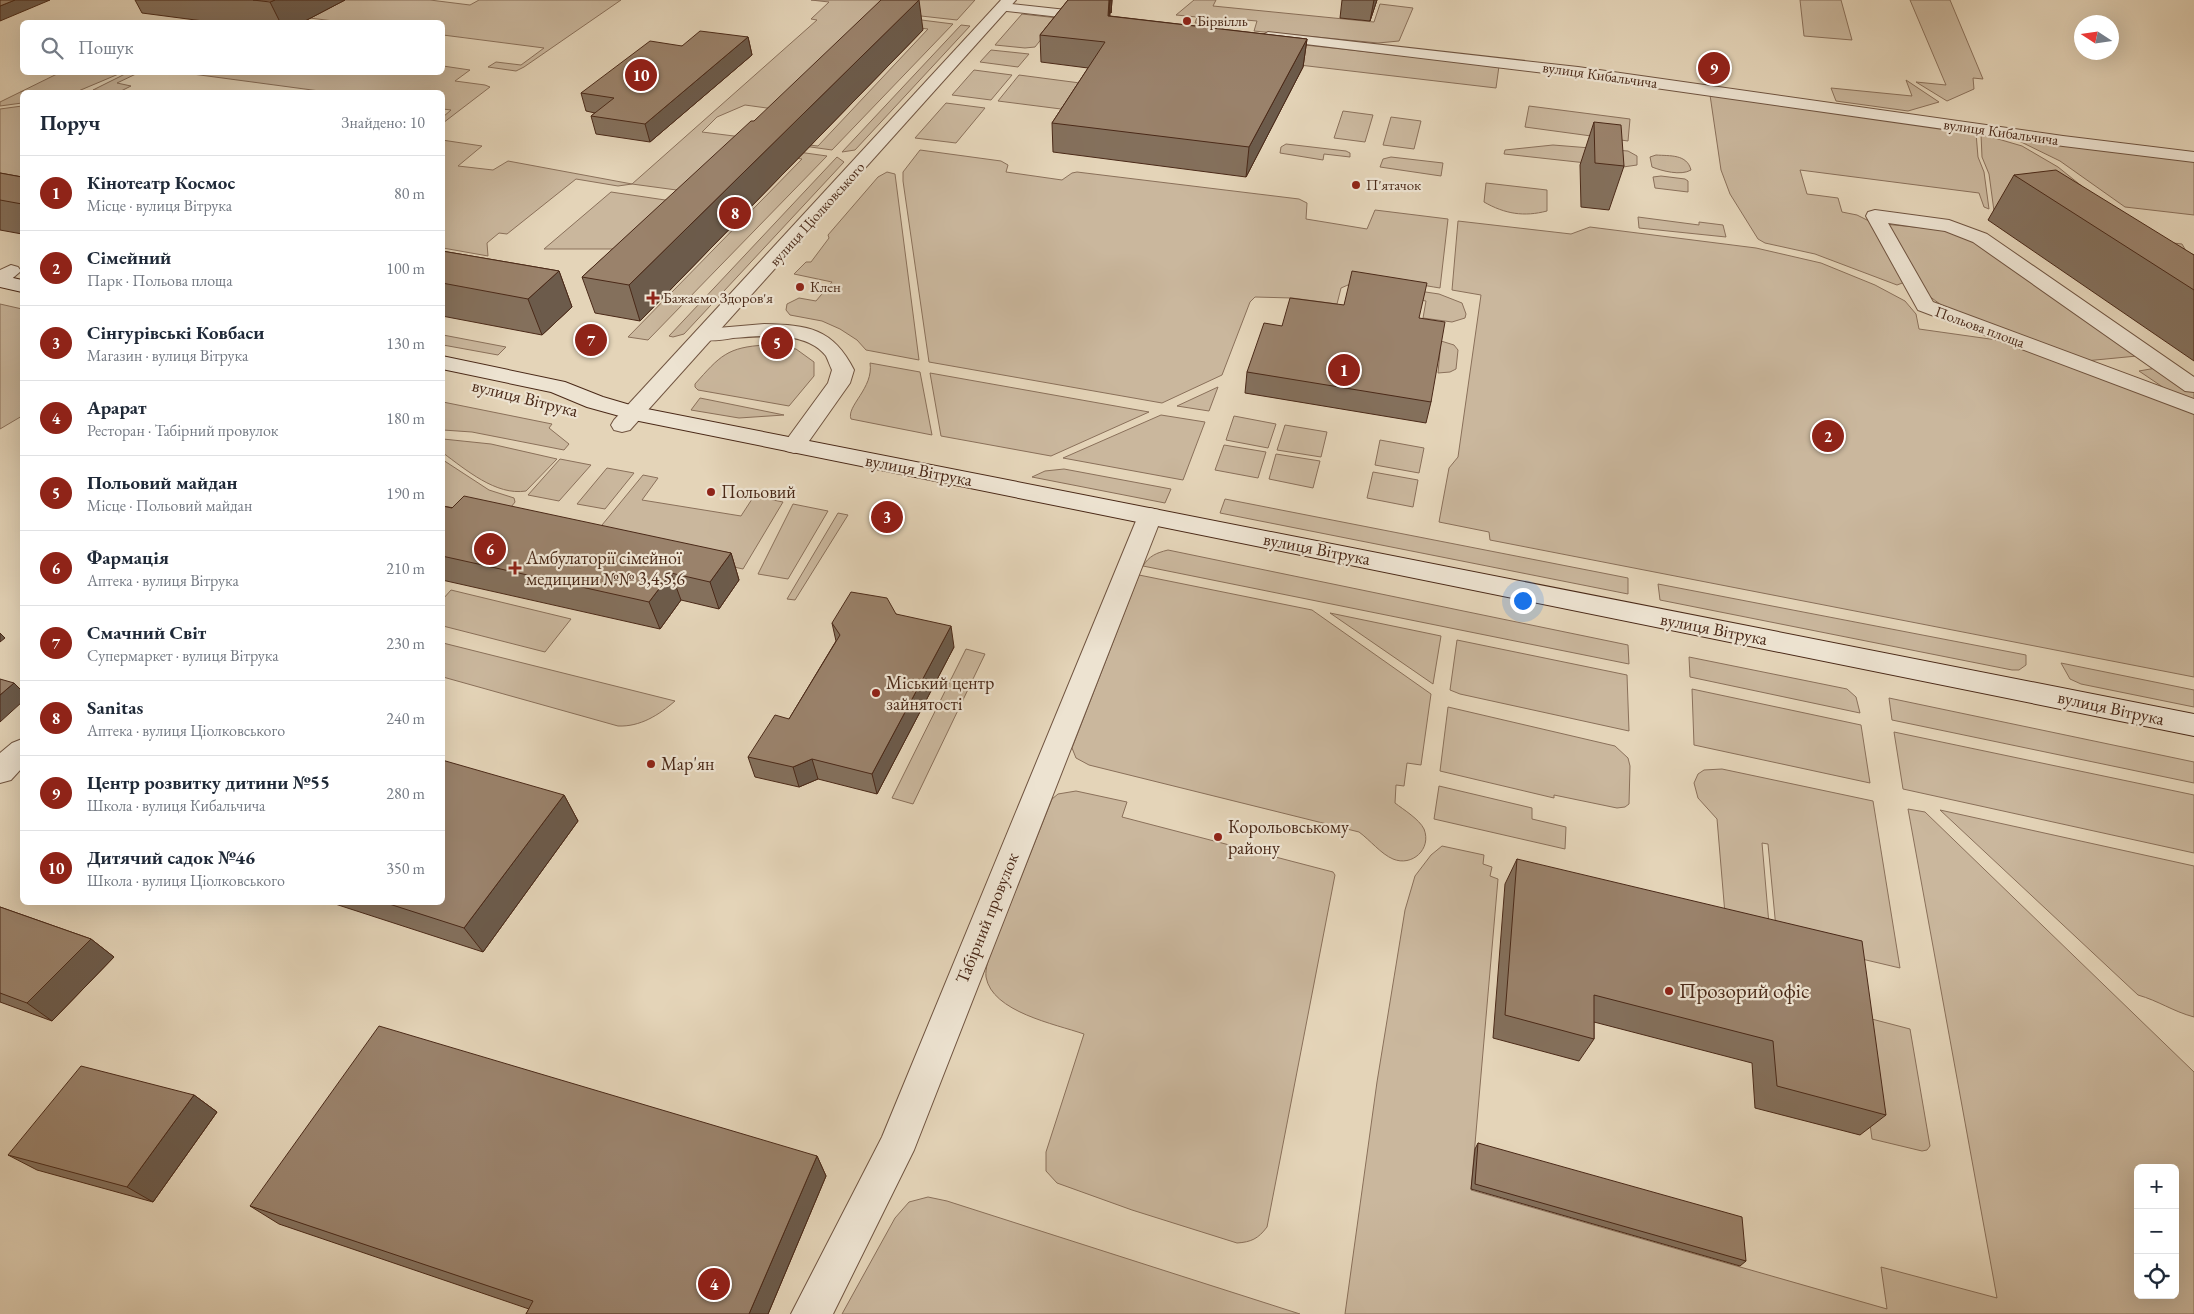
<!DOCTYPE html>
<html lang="uk">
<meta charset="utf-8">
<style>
body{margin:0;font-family:"EB Garamond",serif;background:#f2f2f3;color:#1f2937}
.controls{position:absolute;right:15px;bottom:15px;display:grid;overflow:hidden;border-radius:8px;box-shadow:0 5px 20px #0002}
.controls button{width:45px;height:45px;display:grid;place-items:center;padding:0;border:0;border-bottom:1px solid #e0e1e3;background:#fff;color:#1f2937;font:25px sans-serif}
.compass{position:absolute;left:2074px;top:15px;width:45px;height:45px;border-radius:50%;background:#fff;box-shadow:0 5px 20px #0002;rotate:282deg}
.you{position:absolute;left:1522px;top:600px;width:18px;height:18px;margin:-12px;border:4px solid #fff;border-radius:50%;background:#1a73e8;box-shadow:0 0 0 8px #1a73e833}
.badge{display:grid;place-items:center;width:32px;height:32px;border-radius:50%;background:#8f2418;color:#fff;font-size:16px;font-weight:700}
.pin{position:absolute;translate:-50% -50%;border:2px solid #fff;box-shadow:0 1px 5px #0006}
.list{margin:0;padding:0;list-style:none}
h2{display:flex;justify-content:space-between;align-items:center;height:65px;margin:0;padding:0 20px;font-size:21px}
h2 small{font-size:16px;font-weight:400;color:#747a83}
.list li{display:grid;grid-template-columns:32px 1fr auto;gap:15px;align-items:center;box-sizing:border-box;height:75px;padding:0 20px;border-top:1px solid #e0e1e3}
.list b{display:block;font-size:19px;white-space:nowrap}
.list p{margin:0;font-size:16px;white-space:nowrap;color:#747a83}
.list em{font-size:16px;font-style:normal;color:#747a83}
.icon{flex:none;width:28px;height:28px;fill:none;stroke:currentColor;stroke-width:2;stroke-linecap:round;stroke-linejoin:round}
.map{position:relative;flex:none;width:2194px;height:1314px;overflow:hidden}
.search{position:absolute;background:#fff;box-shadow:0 5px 20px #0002;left:20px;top:20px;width:425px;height:55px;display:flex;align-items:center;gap:12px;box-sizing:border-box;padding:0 18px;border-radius:8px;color:#747a83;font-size:19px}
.panel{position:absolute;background:#fff;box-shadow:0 5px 20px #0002;left:20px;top:90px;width:425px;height:815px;border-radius:8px}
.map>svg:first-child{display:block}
</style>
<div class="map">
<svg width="2194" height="1314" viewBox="0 0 2194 1314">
<rect width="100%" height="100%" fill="#e4d4b8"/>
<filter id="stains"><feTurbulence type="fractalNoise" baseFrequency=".004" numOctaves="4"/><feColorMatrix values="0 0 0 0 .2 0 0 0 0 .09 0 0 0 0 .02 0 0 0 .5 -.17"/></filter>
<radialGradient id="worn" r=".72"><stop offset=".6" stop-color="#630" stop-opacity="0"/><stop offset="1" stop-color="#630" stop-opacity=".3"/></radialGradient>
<!-- green -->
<g fill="#cab79d" stroke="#8a705a" fill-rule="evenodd">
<polygon points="223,0 430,0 470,5 479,0 621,0 524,67 516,71 488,67 496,62 521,65 544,48 443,35 442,22 342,22 253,11 217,22"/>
<polygon points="811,0 889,0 774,109 745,105 717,117 702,132 742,137 684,191 632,184 618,186 576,179 507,234 499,233 487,243 488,256 443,248 442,140 482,146 458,166 493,170 508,161 632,184 817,20 811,19 829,2"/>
<polygon points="899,0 975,0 957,20 894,13"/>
<polygon points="1194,0 1216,0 1213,6 1374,22 1380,4 1413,8 1399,41 1378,43 1254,31 1257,21 1234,19 1231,26 1195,23 1197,17 1176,15"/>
<polygon points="1800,0 1841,0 1852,40 1804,36"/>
<polygon points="1910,0 1950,0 1983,79 1973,78 1974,89 1947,101 1916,82 1946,85"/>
<polygon points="1022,14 1058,18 1035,47 1025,48 995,45"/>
<polygon points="882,15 953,24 832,150 754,139 818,146 928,29 888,24"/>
<polygon points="961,25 970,26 855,150 842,152"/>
<polygon points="1277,42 1499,66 1496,88 1265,61"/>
<polygon points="991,50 1029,54 1018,67 980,62"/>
<polygon points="443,66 470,70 455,81 485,85 490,87 443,123 443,117 451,110 443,109 442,92 327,92 185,73 442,72"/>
<polygon points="974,70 1012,75 991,100 952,95"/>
<polygon points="59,73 121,73 76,92 22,92 22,103 0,106 0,102"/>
<polygon points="127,73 138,73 117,83 131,86 119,92 93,90"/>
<polygon points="1019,75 1080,83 1061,109 998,101"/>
<polygon points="1906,80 1939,102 1908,111 1836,101 1831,88 1912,96"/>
<polygon points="1710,95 1976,133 1978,157 1984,172 1989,209 1984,207 1979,193 1800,170 1807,194 1838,198 1842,212 1857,215 1873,223 1905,282 1897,285 1815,254 1765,243 1758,239 1730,194 1721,170"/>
<polygon points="946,103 985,108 956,143 915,138"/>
<polygon points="22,106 22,204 0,200 0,109"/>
<polygon points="1529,106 1630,119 1628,141 1525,127"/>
<polygon points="1343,111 1373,115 1365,142 1334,138"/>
<polygon points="1391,117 1421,121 1414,149 1383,145"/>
<polygon points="1981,134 2022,146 2058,167 2114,212 2156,241 2182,244 2194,265 1994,211 1989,174 1982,157"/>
<polygon points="2000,135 2194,161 2194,215 2125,207 2060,161 2017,140"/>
<polygon points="1286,144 1346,151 1350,153 1350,157 1324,154 1323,160 1280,153 1281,147"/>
<polygon points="748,145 827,156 648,340 628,337 802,159 757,152"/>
<polygon points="1553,145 1628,151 1637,156 1637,165 1623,167 1504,154 1505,150"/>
<path d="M920 150 1001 161 1008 165 1006 172 1062 180 1072 173 1077 172 1299 199 1307 203 1306 219 1367 229 1375 210 1448 219 1440 288C1407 283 1372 273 1341 288L1337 304 1292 298 1255 297 1250 302 1222 375 1162 403 929 362 903 181V172Z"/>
<path d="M1656 155C1670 156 1687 154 1691 170 1681 176 1662 171 1652 167L1650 157Z"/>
<polygon points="837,157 844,162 684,334 673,337 669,336"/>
<polygon points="1391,157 1443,163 1441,176 1380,167 1383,159"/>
<polygon points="887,172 895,174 919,360 866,350 857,340 840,329 822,321 790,315 786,310 787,304 799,298 816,301 832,282 794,274 806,262 811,262 829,238 828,235 878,177"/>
<polygon points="1661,176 1685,179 1688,181 1688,192 1655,188 1653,177"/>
<path d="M1486 183 1547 190V211C1524 217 1505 214 1484 202Z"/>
<polygon points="611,192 672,201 620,249 544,249"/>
<polygon points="1638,217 1699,225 1699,222 1723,225 1726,237 1639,228"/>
<polygon points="1458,221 1571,234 1590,227 1756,248 1821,263 1875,285 1905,301 1916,314 1919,329 2004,341 2194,414 2194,677 1490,540 1489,532 1439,522 1449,468 1458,457 1481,295 1452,290"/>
<polygon points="1884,224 1945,230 1974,241 2137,356 2085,361 1948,310 1925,293"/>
<polygon points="1365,283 1439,294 1462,303 1466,314 1465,318 1452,322 1423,318 1426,301 1363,291"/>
<polygon points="0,304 22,309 22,416 0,429"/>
<polygon points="442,335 443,335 506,347 498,355 443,345"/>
<polygon points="1441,341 1454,345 1458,350 1456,369 1450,372 1438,373"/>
<path d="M766 345 796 349 814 362V376L789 406 698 390 695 387V384C720 356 727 347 766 345Z"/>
<path d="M870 363 920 372 932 435 851 419C846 406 874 388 870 363Z"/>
<polygon points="2156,368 2194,390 2194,403 2173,394 2139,371"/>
<polygon points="930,373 1149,412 1051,456 941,436"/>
<polygon points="1218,387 1209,411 1177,406"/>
<polygon points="700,398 784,415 739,418 691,410"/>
<polygon points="443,402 552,424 549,428 569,444 564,450 472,432 443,430"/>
<polygon points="1161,415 1205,422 1183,480 1063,458"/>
<polygon points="1234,416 1276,424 1268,448 1226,440"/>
<polygon points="1285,425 1327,432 1321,457 1277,450"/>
<path d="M443 439 491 444 557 459 526 491C496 496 465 469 443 453Z"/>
<polygon points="1380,440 1424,448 1419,473 1375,465"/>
<polygon points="1224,445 1266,452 1258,478 1215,470"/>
<polygon points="1276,454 1320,461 1313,488 1269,479"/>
<polygon points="560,459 591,465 559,501 528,495"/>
<polygon points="443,460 489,490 514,498 515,502 508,511 443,517"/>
<polygon points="607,468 634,473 605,509 577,504"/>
<polygon points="1064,469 1171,489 1165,503 1032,477 1045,471"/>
<polygon points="1373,472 1418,480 1413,507 1367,498"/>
<polygon points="643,475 658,478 642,500 741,516 754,496 783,502 743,569 593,536"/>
<polygon points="1225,499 1628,578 1628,594 1220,513"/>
<polygon points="793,504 828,511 788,579 758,574"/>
<polygon points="838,513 848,515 795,600 787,599"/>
<path d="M1168 550 1628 645 1629 664 1143 566C1149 556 1156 553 1168 550Z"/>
<path d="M1139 575 1312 610 1431 694 1421 765 1407 763 1404 786 1396 785 1395 803C1404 810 1419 819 1424 829 1432 849 1412 867 1393 859 1381 854 1370 840 1359 832L1089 765 1076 758 1072 748Z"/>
<polygon points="1658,584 2026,655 2026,665 2019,670 2012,670 1660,600"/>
<polygon points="451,590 571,619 545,652 443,626 443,599"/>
<polygon points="1330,613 1441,636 1433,684"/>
<polygon points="1457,640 1627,675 1629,731 1460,694 1450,690"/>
<path d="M443 643 675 701C659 715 640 727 618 726L443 677Z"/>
<polygon points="966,649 985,654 913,804 892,798"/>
<polygon points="1689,657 1847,689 1856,697 1860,713 1690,677"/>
<polygon points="2061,663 2194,690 2194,707 2081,684 2070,679"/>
<polygon points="1692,689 1861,725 1870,783 1694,745"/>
<polygon points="1889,698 2194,762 2194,783 1892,720"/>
<polygon points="1448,707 1615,746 1628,758 1630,766 1629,804 1625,807 1617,808 1554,795 1554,798 1440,771"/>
<polygon points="1894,732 2194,795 2194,853 1903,789"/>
<polygon points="1722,769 1873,801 1900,968 1777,939 1768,844 1762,843 1770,936 1726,926 1717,819 1698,798 1694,783 1698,774 1704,770"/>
<polygon points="1439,786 1532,808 1532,819 1566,827 1565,849 1434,819"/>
<path d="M1076 791 1127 802 1122 817 1333 872 1335 875 1267 1227C1258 1239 1251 1242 1237 1243L1132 1210 1057 1183 1046 1171V1152L1084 1034C1055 1024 992 1012 986 977 985 968 989 958 992 950L1052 799 1058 794Z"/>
<path d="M1908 809 1925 812 2194 1072V1314H1345L1377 1082 1405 910 1415 876 1431 855 1442 846 1484 855 1483 864 1492 867 1490 876 1498 879 1471 1190 1887 1309 1881 1267 1997 1298ZM2138 1168H2175V1295H2138Z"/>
<path d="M1940 810 2194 866V1017C2172 1011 2159 1001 2138 995Z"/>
<polygon points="1864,1017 1910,1029 1930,1146 1927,1150 1922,1151 1872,1139 1859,1041"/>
<polygon points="928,1197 947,1201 1300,1314 842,1314 895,1218 909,1202"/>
</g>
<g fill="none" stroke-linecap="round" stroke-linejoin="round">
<!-- minor casing -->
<g stroke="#705440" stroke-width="2">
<g id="minor">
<polygon points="1003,3 1094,13 1101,17 1094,21 998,10 996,7"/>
<polygon points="1268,32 1578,67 2063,136 2194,152 2194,162 2063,146 1578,77 1263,39 1261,36"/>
<polygon points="1875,210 1949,220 1987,234 2194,377 2194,392 2185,391 1973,242 1945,231 1888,223 1933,302 2194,399 2194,414 1918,310 1866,216 1868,212"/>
<polygon points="11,265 18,267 21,271 7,283 0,285 0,270"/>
<path d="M764 324C808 325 833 328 854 370L850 383 802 451 794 453 786 451 782 446 828 383 832 370C830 366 828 360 826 356 806 330 761 336 733 338 722 340 710 342 699 339L696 335 699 331 706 329Z"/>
<polygon points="1150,508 1159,510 1162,516 914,1150 833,1314 791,1314 882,1137 1138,516 1141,510"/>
<polygon points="22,739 22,768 11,780 0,783 0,753 12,743"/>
</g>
</g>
<!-- tertiary casing -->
<g stroke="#705440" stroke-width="2">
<polygon id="tertiary" points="1001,0 1016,0 630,430 622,432 614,430 611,425 614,420"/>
</g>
<!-- secondary casing -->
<g stroke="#4a2918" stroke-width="2">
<g id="secondary">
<polygon points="0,275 22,280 22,292 0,287"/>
<polygon points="442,356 565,382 603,397 637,407 2194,714 2194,736 634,420 587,407 551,392 442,369"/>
</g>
</g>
<!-- minor -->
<use href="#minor" fill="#ede3d1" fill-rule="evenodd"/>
<!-- tertiary -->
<use href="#tertiary" fill="#ede3d1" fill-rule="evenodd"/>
<!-- secondary -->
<use href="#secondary" fill="#ede3d1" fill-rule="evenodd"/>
</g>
<!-- wall -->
<g fill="#84705c" stroke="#4a2918">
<polygon points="135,0 345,0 303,22 211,22 142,13"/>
<polygon points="1068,0 1112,0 1111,13 1110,13 1110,16 1307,39 1303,67 1246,177 1053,152 1052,123 1088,68 1041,62 1040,35"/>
<polygon points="1342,0 1377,0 1370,21 1340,18"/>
<polygon points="923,30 640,321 595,313 582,277 754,121"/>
<polygon points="748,37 752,55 650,142 596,134 591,116 595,113 586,111 581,93 682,46"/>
<polygon points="1594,122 1624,166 1609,210 1581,207 1580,165"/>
<polygon points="0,173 22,177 22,234 0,230"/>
<polygon points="2014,175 2194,255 2194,361 1988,220"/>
<polygon points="442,251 559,271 572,307 542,335 442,316"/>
<polygon points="1419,318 1431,402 1426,423 1245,393 1247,372 1282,326"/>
<polygon points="442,506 731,553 739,580 719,609 681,600 660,629 442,580"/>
<polygon points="896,614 954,647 877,794 818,779 799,787 755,777 748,757 789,719 836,641 832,623"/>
<polygon points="564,795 578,821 483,952 329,902 442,902"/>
<polygon points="1517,859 1886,1115 1860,1135 1755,1108 1752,1063 1594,1022 1594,1039 1579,1061 1493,1038 1505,884"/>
<polygon points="0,907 91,939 114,957 52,1021 0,1002"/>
<polygon points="194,1095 217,1112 153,1202 37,1170 8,1155"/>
<polygon points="1478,1143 1746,1261 1740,1266 1471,1189 1475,1149"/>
<polygon points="817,1156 826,1176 768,1314 526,1314 529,1309 279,1224 250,1206"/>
</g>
<!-- shaded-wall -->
<g fill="#6c5b4b" stroke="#4a2918">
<polygon points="15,0 50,0 0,21 0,6"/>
<polygon points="275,0 345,0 303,22 280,22 270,2"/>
<polygon points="919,0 923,30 640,321 629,285"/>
<polygon points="1110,0 1109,24 1108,16"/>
<polygon points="1111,0 1112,0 1111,13"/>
<polygon points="1374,0 1377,0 1370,21"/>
<polygon points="748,37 752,55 650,142 645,124"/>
<polygon points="1307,39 1303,67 1246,177 1249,147"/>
<polygon points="559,271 572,307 542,335 528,299"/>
<polygon points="731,553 739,580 719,609 710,582"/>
<polygon points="671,573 681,600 660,629 649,602"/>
<polygon points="951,626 954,647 877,794 872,774"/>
<polygon points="0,633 5,638 0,642"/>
<polygon points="14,683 22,691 22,702 0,722 0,695"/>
<polygon points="812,759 818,779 799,787 793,767"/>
<polygon points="564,795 578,821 483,952 464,928"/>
<polygon points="91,939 114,957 52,1021 27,1003"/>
<polygon points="194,1095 217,1112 153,1202 127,1187"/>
<polygon points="817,1156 826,1176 768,1314 749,1314"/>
</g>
<!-- building -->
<g fill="#9a826b" stroke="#4a2918">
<polygon points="0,0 15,0 0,6"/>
<polygon points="253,0 275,0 270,2"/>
<polygon points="881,0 919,0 629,285 582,277 751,121 754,121"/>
<polygon points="1068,0 1109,0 1108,16 1307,39 1249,147 1052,123 1105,42 1040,35"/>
<polygon points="700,31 748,37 645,124 591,116 614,98 581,93 650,41 682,46"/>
<polygon points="1594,122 1621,125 1624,166 1595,163"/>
<polygon points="2056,170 2194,255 2194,290 2014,175"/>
<polygon points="0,173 22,177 22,204 0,200"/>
<polygon points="442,251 559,271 528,299 442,283"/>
<polygon points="1352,271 1427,283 1419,318 1445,322 1431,402 1247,372 1264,323 1282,326 1290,298 1344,305"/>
<polygon points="464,496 731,553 710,582 671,573 649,602 442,556 442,506 452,508"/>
<polygon points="851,592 887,598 896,614 951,626 872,774 812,759 793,767 748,757 775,715 789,719 840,635 832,623"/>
<polygon points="0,679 14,683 0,695"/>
<polygon points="442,760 564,795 464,928 383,902 442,902"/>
<polygon points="1517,859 1862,941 1886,1115 1777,1086 1773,1041 1594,995 1594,1039 1505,1015"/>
<polygon points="0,907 91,939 27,1003 0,993"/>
<polygon points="379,1026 817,1156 749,1314 526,1314 533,1301 250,1206"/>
<polygon points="81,1066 194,1095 127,1187 8,1155"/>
<polygon points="1478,1143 1742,1217 1746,1261 1475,1184"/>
</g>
<!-- markers -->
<g fill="#8f2418" stroke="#ede3d1" stroke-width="2">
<circle cx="1187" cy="21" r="5"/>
<circle cx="1356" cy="185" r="5"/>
<circle cx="800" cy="287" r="5"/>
<path d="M650.5 290.5h5v5h5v5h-5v5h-5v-5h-5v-5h5z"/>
<circle cx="711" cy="492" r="5"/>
<path d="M512.5 560.5h5v5h5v5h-5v5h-5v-5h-5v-5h5z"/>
<circle cx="876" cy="693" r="5"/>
<circle cx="651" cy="764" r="5"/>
<circle cx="1218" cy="837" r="5"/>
<circle cx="1669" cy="991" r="5"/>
</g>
<g text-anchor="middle" stroke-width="4.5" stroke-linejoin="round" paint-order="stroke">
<!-- far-poi labels -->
<g font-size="15" fill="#4a2918" stroke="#ede3d1" text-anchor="start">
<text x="1197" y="26">Бірвілль</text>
<text x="1366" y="190">П'ятачок</text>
<text x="810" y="292">Клен</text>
<text x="663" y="303">Бажаємо Здоров'я</text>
</g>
<!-- far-street labels -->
<g font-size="15" fill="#4a2918" stroke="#ede3d1">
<text transform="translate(1600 75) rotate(8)" y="5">вулиця Кибальчича</text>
<text transform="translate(2001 132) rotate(8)" y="5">вулиця Кибальчича</text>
<text transform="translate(817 214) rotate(-48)" y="5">вулиця Ціолковського</text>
<text transform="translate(1980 327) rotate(20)" y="5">Польова площа</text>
</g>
<!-- street labels -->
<g font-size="18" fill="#4a2918" stroke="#ede3d1">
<text transform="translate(525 398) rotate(14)" y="6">вулиця Вітрука</text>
<text transform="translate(919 470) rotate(11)" y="6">вулиця Вітрука</text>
<text transform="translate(1317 549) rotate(11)" y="6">вулиця Вітрука</text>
<text transform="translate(1714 629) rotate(11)" y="6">вулиця Вітрука</text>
<text transform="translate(2111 708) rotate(12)" y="6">вулиця Вітрука</text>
<text transform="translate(987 918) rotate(-68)" y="6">Табірний провулок</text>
</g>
<!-- poi labels -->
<g font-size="18" fill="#4a2918" stroke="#ede3d1" text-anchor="start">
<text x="721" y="498">Польовий</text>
<text x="526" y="564">Амбулаторії сімейної<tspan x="526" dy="21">медицини №№ 3,4,5,6</tspan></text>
<text x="886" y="689">Міський центр<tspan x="886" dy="21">зайнятості</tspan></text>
<text x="661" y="770">Мар'ян</text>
<text x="1228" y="833">Корольовському<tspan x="1228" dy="21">району</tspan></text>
</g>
<!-- near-poi labels -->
<g font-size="21" fill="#4a2918" stroke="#ede3d1" text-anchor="start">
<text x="1679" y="998">Прозорий офіс</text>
</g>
</g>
<rect width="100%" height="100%" filter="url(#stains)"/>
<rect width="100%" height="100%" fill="url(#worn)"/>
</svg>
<div class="controls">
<button>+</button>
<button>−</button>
<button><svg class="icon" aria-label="locate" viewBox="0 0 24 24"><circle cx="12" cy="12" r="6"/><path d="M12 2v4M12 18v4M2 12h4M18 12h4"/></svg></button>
</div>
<svg class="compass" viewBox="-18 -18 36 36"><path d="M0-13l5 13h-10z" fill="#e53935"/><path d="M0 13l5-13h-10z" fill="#747a83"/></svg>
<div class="you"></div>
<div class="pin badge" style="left:1344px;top:370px">1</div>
<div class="pin badge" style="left:1828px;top:436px">2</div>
<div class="pin badge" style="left:887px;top:517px">3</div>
<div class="pin badge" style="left:714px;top:1284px">4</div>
<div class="pin badge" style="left:777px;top:343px">5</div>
<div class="pin badge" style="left:490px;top:549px">6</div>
<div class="pin badge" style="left:591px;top:340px">7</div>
<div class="pin badge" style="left:735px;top:213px">8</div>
<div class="pin badge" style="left:1714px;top:68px">9</div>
<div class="pin badge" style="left:641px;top:75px">10</div>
<div class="search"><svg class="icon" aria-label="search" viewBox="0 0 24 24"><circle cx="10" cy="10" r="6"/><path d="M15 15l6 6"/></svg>Пошук</div>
<section class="panel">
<h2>Поруч<small>Знайдено: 10</small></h2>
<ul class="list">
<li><span class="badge">1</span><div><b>Кінотеатр Космос</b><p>Місце · вулиця Вітрука</p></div><em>80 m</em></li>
<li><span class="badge">2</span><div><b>Сімейний</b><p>Парк · Польова площа</p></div><em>100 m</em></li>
<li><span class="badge">3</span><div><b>Сінгурівські Ковбаси</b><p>Магазин · вулиця Вітрука</p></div><em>130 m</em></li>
<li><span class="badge">4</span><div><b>Арарат</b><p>Ресторан · Табірний провулок</p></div><em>180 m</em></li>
<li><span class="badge">5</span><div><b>Польовий майдан</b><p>Місце · Польовий майдан</p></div><em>190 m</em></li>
<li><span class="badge">6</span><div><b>Фармація</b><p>Аптека · вулиця Вітрука</p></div><em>210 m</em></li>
<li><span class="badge">7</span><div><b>Смачний Світ</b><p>Супермаркет · вулиця Вітрука</p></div><em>230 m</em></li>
<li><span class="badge">8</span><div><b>Sanitas</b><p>Аптека · вулиця Ціолковського</p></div><em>240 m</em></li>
<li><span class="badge">9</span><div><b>Центр розвитку дитини №55</b><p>Школа · вулиця Кибальчича</p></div><em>280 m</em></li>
<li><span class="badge">10</span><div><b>Дитячий садок №46</b><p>Школа · вулиця Ціолковського</p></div><em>350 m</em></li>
</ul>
</section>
</div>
